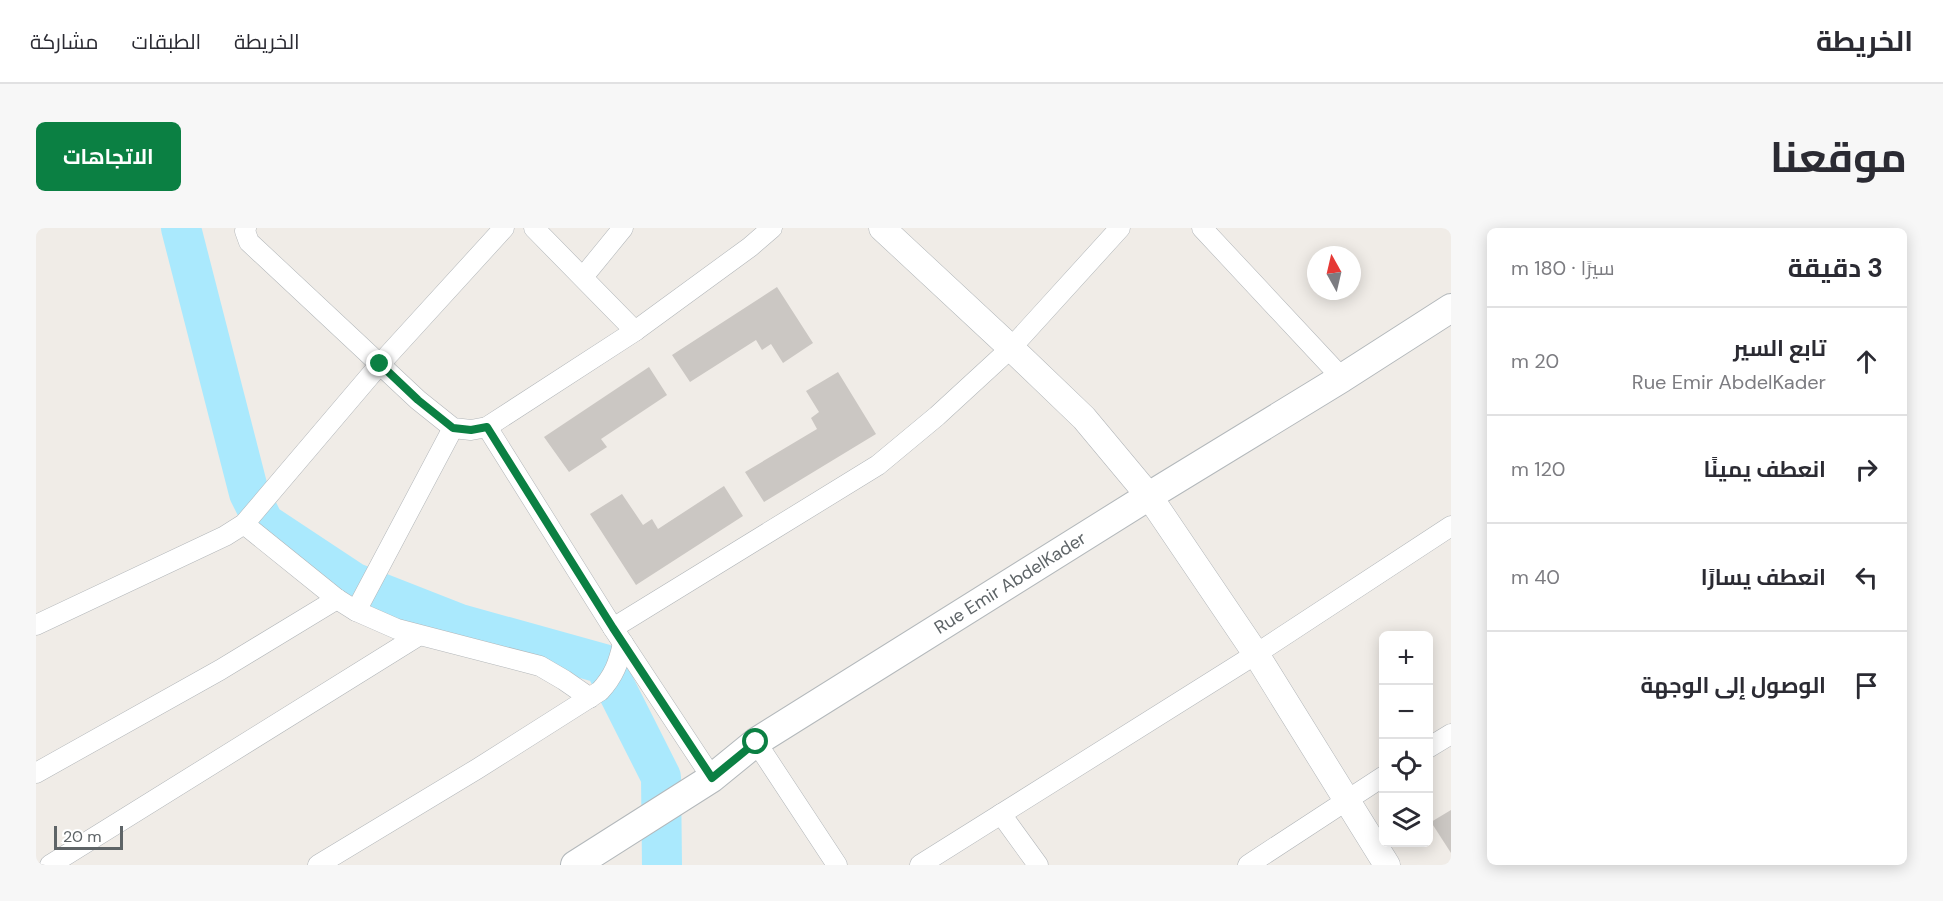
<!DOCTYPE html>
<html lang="ar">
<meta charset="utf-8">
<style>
body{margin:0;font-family:"DM Sans",Cairo,sans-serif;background:#f7f7f7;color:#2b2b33;direction:rtl}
.controls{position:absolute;right:18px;bottom:18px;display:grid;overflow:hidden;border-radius:9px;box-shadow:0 3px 15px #0003}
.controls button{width:54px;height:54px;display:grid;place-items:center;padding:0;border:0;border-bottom:2px solid #e1e1e2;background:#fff;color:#2b2b33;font:30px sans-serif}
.compass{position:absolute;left:1271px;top:18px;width:54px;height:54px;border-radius:50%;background:#fff;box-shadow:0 3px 15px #0003;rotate:352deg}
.scale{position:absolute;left:18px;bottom:15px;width:69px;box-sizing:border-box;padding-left:6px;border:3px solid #5e6467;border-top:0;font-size:16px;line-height:21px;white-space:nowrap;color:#5e6467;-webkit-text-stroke:4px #fff;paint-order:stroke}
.stop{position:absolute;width:18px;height:18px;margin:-14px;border:4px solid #0b8043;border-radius:50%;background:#fff}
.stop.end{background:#0b8043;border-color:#fff;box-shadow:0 2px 6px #0008}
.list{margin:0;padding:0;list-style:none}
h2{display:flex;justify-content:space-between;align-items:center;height:78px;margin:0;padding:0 24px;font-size:26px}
h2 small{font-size:20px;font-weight:400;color:#7c7c81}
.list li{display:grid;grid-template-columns:39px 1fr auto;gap:18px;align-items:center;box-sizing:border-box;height:108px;padding:0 24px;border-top:2px solid #e1e1e2}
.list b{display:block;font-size:22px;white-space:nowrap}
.list p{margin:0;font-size:20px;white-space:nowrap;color:#7c7c81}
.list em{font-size:20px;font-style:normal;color:#7c7c81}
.icon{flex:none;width:33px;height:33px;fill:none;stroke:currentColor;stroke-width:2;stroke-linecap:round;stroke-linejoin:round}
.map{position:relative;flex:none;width:1415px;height:637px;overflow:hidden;direction:ltr;border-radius:9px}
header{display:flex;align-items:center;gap:36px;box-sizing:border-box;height:84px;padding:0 30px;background:#fff;border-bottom:2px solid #e1e1e2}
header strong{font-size:28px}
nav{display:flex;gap:33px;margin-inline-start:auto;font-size:21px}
.intro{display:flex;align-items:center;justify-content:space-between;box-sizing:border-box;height:144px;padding:0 36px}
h1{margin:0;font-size:42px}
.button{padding:15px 27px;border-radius:9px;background:#0b8043;color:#fff;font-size:21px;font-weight:700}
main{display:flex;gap:36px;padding:0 36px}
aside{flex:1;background:#fff;border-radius:9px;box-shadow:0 3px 15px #0003}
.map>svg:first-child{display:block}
</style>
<header>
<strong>الخريطة</strong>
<nav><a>الخريطة</a><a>الطبقات</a><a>مشاركة</a></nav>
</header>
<div class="intro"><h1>موقعنا</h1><a class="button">الاتجاهات</a></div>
<main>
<aside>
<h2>3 دقيقة<small>سيرًا · 180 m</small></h2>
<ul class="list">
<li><svg class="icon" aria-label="ahead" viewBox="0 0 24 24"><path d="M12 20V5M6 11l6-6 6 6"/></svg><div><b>تابع السير</b><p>Rue Emir AbdelKader</p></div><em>20 m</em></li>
<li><svg class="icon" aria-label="right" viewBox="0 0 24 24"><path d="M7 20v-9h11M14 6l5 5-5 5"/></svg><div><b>انعطف يمينًا</b></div><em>120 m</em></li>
<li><svg class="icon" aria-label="left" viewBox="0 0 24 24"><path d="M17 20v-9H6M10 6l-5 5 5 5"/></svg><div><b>انعطف يسارًا</b></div><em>40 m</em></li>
<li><svg class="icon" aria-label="arrive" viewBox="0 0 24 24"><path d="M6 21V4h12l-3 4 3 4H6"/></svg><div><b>الوصول إلى الوجهة</b></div></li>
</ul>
</aside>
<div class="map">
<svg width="1415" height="637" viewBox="0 0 1415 637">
<rect width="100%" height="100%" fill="#f0ece7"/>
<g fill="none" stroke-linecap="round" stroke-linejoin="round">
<!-- river -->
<polyline stroke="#aae9fd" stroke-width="40" points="145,0 213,265 228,295 317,354 424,396 568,436 625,549 626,637"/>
</g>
<!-- building -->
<g fill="#cbc7c3">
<polygon points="741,59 777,115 747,135 735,116 726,122 720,112 654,154 636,127"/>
<polygon points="613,139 631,167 565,211 571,219 533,244 508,209"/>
<polygon points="802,144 840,206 728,274 709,244 781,201 775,190 783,184 770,163"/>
<polygon points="688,258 707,288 600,357 554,286 586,266 607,297 616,291 622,301"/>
<polygon points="1415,582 1415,625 1395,594"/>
</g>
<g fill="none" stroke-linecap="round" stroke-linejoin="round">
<!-- minor casing -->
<g stroke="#b2b6b9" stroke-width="21">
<g id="minor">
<polyline points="210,0 209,3 213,14 382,172 417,200 435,202 451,199 599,103 714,19 736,0"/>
<polyline points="498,0 599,103"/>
<polyline points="1166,0 1306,150"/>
<polyline points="547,49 587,0"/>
<polyline points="451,199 577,400 676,550"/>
<polyline points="208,296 301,371 320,383 361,401 504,438 528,452 554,470"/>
<polyline points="320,383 417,200"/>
<polyline points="0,397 189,308 208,296 344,136 468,0"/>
<polyline points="577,400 842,237 901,188 975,120 1084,0"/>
<polyline points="720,514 801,637"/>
<polyline points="1392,520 1415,506"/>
<polyline points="0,545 184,442 301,371"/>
<polyline points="965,586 1002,637"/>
<polyline points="14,637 382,408"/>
<path d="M282 637 441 541 564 463C578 448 583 434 587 415"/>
<polyline points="884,637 1220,426 1415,298"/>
<polyline points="1212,637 1348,548"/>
</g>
</g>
<!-- tertiary casing -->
<g stroke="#b2b6b9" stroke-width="27">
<polyline id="tertiary" points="846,0 975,120 1048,190 1113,268 1220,426 1351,637"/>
</g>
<!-- secondary casing -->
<g stroke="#b3b8bb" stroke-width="30">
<g id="secondary">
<path id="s1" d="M539 637 676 550 720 514 1113 268 1306 150 1415 80"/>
</g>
</g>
<!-- minor -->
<use href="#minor" stroke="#fff" stroke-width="20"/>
<!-- tertiary -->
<use href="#tertiary" stroke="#fff" stroke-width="26"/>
<!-- secondary -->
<use href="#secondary" stroke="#fff" stroke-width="28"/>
</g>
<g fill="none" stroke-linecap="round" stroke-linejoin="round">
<!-- route -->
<polyline stroke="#0b8043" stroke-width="8" points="344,136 382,172 417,200 435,202 451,199 577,400 676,550 720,514"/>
</g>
<g text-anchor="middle" stroke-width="5" stroke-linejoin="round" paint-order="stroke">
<!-- street labels -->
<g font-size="18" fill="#5e6467" stroke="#fff">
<text dy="6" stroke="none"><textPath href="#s1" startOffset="519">Rue Emir AbdelKader</textPath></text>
</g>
</g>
</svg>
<div class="controls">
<button>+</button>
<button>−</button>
<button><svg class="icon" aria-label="locate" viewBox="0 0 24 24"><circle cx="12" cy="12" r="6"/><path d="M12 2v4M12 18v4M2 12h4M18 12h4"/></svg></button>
<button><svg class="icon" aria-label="layers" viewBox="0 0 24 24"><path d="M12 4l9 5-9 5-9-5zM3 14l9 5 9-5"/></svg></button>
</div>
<svg class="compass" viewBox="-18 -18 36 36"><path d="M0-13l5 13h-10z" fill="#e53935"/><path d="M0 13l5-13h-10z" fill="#7c7c81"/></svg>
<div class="scale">20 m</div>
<div class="stop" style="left:720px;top:514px"></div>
<div class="stop end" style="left:344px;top:136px"></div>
</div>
</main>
